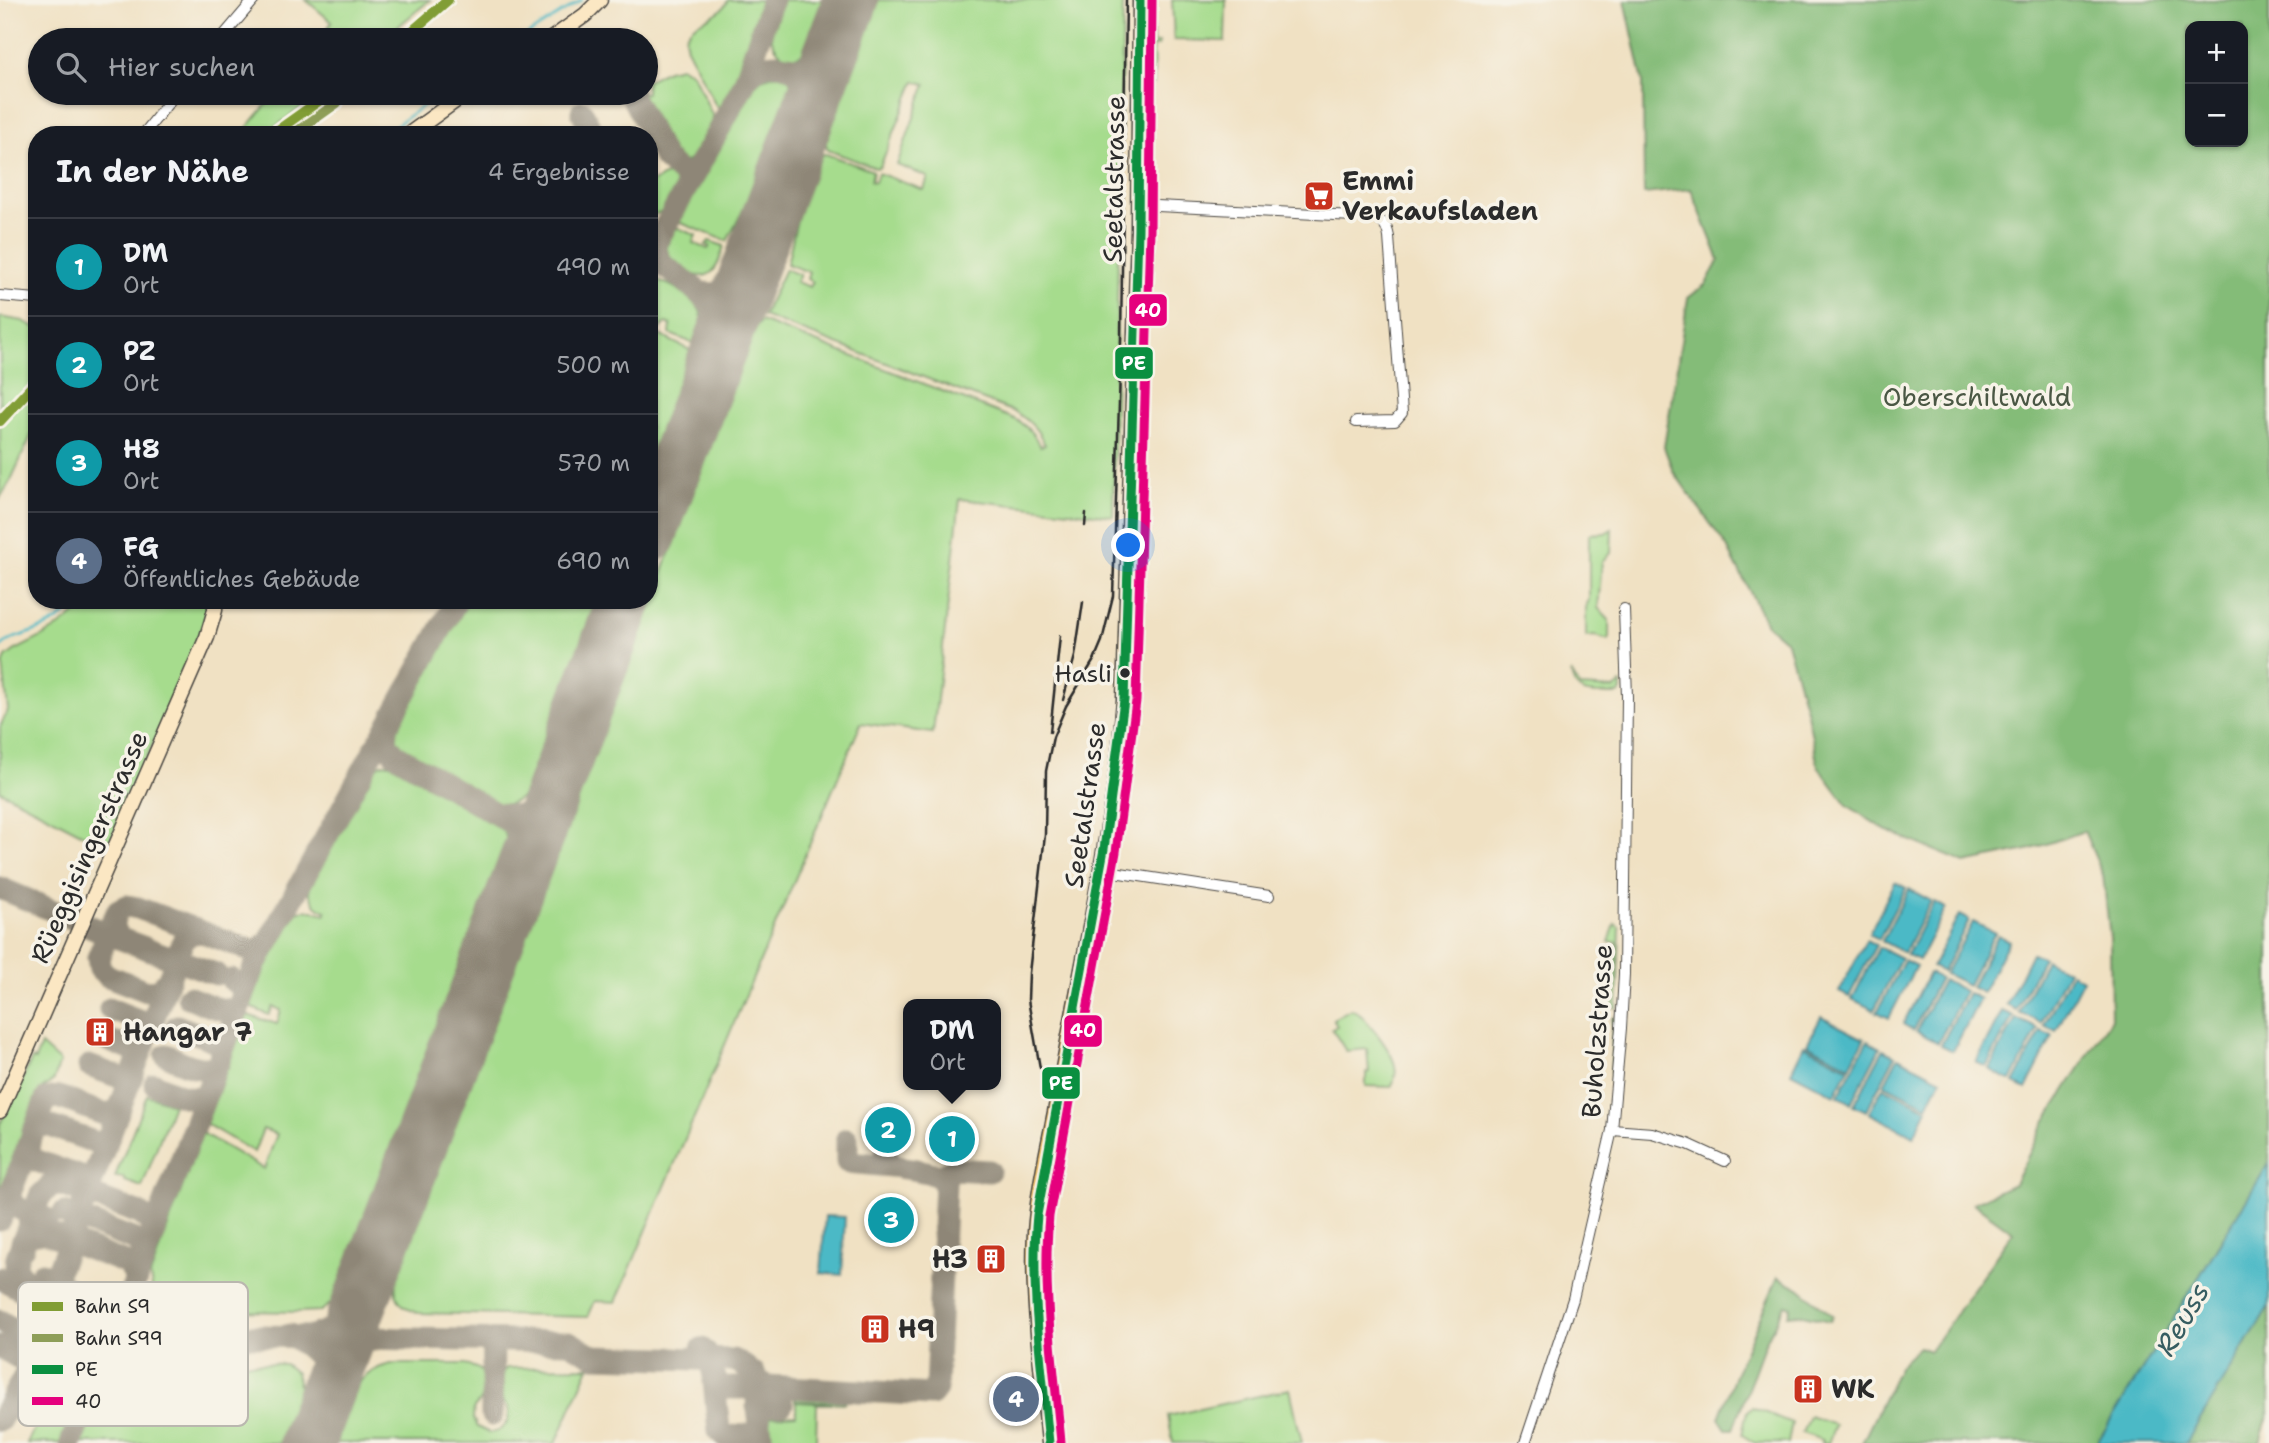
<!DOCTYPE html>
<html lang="de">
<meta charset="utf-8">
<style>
body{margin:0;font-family:"Shantell Sans",sans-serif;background:#242831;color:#f1f3f6}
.controls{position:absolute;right:21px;top:21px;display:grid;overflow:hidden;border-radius:14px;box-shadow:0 2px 5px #0004}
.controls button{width:63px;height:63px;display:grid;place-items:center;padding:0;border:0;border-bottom:2px solid #363941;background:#171b24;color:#f1f3f6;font:35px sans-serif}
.you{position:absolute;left:1129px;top:546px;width:24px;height:24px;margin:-18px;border:5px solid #fff;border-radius:50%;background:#1a73e8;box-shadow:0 0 0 10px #1a73e833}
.badge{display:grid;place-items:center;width:46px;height:46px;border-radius:50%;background:#0f766e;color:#fff;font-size:23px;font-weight:700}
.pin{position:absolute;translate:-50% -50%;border:4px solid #fff;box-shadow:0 2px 7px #0006}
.popup{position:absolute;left:903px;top:999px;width:98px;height:91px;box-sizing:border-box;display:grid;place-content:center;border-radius:14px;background:#171b24;filter:drop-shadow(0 2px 5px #0005);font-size:23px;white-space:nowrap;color:#9ea1a6}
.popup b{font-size:26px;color:#f1f3f6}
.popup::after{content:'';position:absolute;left:50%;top:100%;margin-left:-14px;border:14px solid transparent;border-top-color:#171b24}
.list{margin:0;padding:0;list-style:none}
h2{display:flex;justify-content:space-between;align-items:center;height:91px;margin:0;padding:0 28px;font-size:30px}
h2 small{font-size:23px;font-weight:400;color:#9ea1a6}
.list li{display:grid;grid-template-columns:46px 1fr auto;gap:21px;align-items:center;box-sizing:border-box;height:98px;padding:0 28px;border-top:2px solid #363941}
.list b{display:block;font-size:26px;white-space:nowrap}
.list p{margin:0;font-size:23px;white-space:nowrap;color:#9ea1a6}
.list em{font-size:23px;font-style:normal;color:#9ea1a6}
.icon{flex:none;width:38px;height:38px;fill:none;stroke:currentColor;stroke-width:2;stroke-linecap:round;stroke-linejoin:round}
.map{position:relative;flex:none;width:2269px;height:1443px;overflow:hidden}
.search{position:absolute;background:#171b24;box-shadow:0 2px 5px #0004;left:28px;top:28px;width:630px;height:77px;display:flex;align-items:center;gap:18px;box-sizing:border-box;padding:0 24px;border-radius:38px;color:#9ea1a6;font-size:26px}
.panel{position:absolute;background:#171b24;box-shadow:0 2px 5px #0004;left:28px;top:126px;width:630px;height:483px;border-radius:28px}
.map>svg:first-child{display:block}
</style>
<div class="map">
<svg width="2269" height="1443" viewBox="0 0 2269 1443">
<rect width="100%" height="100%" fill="#f7f3e8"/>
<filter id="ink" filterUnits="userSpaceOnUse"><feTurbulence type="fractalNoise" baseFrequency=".0143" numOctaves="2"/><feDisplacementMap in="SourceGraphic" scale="14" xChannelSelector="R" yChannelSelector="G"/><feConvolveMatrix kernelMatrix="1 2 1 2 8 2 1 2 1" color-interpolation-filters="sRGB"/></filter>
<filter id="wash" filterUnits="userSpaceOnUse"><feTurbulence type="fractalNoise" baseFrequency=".00686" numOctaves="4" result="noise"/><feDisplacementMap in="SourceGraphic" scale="28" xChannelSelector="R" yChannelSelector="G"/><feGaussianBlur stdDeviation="1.57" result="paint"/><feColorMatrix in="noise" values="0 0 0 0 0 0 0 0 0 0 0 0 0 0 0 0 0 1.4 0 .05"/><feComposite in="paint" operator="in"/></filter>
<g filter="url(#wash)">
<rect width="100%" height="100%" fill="#f0e1c3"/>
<!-- green -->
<g fill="#a6dc8d" stroke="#68845c" stroke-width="2">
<polygon points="306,0 430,0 390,33 396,40 319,40 332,22"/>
<path d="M728 0H765L740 76 725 107 720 108 715 104 687 48 685 38C691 18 720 20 728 0Z"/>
<path d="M778 0H825L805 53 793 58 785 57C763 41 772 21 778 0Z"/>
<path d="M878 0H1123L1113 516 960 499 933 733 861 723 616 1302 595 1301 588 1317 418 1313C399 1307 391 1295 398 1275L753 331 761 321 1012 418C1026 425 1033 432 1040 446L1045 445C1038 429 1030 421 1015 412L763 316 785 269 800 275 796 282 810 287 813 282 807 279 809 272 787 264 799 211 821 155 826 154 873 171 871 181 875 182 878 173 924 190 928 177 897 165 926 84 915 81 880 167 876 168 828 150 825 141Z"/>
<polygon points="1143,0 1151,0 1153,43 1159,43 1158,46 1153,46 1154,83 1147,85"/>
<polygon points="1172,0 1226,0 1225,41 1174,40"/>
<polygon points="681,67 691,72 695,78 715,121 698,156 686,162 673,159 667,154 636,93 646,93 646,81 667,70"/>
<path d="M781 73C792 77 792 83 789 93L751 195 727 241 678 222 677 218 747 92 761 79Z"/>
<polygon points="276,93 322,93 264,135 241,135"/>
<path d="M666 175 676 177 680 185C672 200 668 216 649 214V184Z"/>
<path d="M677 228 696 235 693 243 708 249 710 246 706 245 709 241 724 246C721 255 719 266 712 272 698 284 671 265 667 251 664 244 667 236 671 229Z"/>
<path d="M651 281C668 280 699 299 702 317 703 326 698 335 695 344L670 334 671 325 666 323 660 329 649 325Z"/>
<polygon points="0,317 23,321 37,328 37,423 11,480 0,498"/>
<polygon points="649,330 692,351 649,465"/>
<polygon points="1612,529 1611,553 1602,561 1598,608 1609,620 1609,640 1595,636 1586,637 1586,607 1589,599 1589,534 1605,533"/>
<path d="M87 600H208L206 617 194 650 108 847 0 791V727L8 710 3 665 6 657 14 651C41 637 68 626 87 600Z"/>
<path d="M465 600H598L526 792C518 802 508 807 494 803L405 752C395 743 394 733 397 721Z"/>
<path d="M1571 672 1580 687 1614 689 1621 684V692L1618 694C1596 693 1574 700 1571 672Z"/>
<path d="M384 763 401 766 497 821 506 836V844L334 1301 321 1311 299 1312 170 1310 153 1292 150 1276 202 1133 264 1169 277 1134 263 1129 254 1152 206 1124 247 1015 277 1024 281 1010 273 1007 269 1015 250 1007C257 988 278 923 294 913 305 907 315 912 326 914V911C312 906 308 895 309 881L369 773 376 767Z"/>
<polygon points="1615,924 1620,928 1617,1008 1615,1008 1613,1007 1617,942 1609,942"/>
<path d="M1351 1009C1364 1013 1393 1053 1395 1066 1397 1074 1395 1080 1391 1087L1366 1086V1073L1369 1072 1367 1049 1346 1051 1332 1029 1337 1026 1333 1019Z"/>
<polygon points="1617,1017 1612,1081 1611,1082 1612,1018"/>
<polygon points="41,1045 60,1062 54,1080 42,1089 0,1200 0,1124 32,1059 35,1060"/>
<polygon points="147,1095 173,1104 142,1187 125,1181 125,1178 115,1177"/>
<polygon points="125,1360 285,1364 296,1373 300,1390 280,1443 78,1443 106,1375"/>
<path d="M80 1363 87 1371 86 1381 64 1443H27L36 1425 37 1414 18 1404C35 1372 39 1362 80 1363Z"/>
<path d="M391 1364H465L479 1369 484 1374 486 1384 485 1396 474 1408 473 1418 477 1427 490 1433C505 1431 511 1421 508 1407L498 1397 502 1372 507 1368 589 1367 556 1443H333C346 1409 350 1373 391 1364Z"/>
<polygon points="1290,1389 1302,1443 1173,1443 1168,1416"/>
<polygon points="795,1397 846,1398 845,1403 795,1401"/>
<polygon points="796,1402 832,1404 817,1404 816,1441 799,1443 799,1439 769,1442 767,1417 796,1415"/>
<polygon points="1752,1407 1792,1423 1788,1443 1755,1443 1742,1435 1747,1411"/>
<polygon points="1809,1416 1835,1425 1828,1443 1821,1443 1822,1440 1802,1433"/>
</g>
<!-- forest -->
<g fill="#84bc78" stroke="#587452" stroke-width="2" fill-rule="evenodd">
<path d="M1625 0H2269V1163L2097 1443H1862L1900 1365 1919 1347 1930 1351 2013 1232 1973 1203 2014 1184 2045 1122 2111 1019 2110 938 2103 875 2084 831 2032 849 1965 863 1885 830 1847 805 1818 766 1807 713 1787 642 1767 625 1727 547 1673 471 1664 447 1688 298 1706 284 1719 260 1691 189 1644 194 1643 82ZM2190 26H2243V142H2190Z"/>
<polygon points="1778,1277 1799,1288 1833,1316 1830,1321 1798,1314 1788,1315 1791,1307 1785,1305 1765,1343 1733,1429 1726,1429 1719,1418 1737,1370"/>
<polygon points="2269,1306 2269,1412 2260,1443 2186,1443"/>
</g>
<!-- water -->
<g fill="#4bb9c6" stroke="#3b7278" stroke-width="2">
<polygon points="1895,882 1906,888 1879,939 1869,934"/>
<polygon points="1909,889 1931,901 1904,953 1882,941"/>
<polygon points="1934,902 1946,908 1919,960 1907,955"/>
<polygon points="1959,915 1969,920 1943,972 1932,967"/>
<polygon points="1973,922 1995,933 1968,985 1945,974"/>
<polygon points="1998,935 2009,941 1982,993 1971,987"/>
<polygon points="1866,940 1876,945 1849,997 1839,992"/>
<polygon points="1879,947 1901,958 1874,1010 1852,999"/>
<polygon points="2032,953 2043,958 2016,1010 2006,1005"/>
<polygon points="1904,960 1916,966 1889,1018 1877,1012"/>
<polygon points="2046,960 2068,971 2041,1023 2019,1012"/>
<polygon points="1929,973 1940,978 1913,1030 1903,1024"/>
<polygon points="2071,973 2083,979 2056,1031 2044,1025"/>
<polygon points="1943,980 1965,991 1938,1043 1916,1031"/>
<polygon points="1968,993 1980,999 1953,1051 1941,1045"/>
<polygon points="2002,1011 2013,1016 1986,1067 1976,1062"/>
<polygon points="1821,1017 1864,1039 1850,1066 1807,1044"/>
<polygon points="2016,1018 2038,1029 2011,1081 1989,1069"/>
<polygon points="2041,1031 2053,1036 2026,1089 2014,1083"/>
<polygon points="1867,1041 1880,1048 1851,1103 1838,1096"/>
<polygon points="1804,1045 1849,1068 1835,1095 1791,1072"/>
<polygon points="1883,1050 1895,1056 1866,1111 1854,1105"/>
<polygon points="1898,1057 1941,1079 1927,1106 1884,1084"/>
<polygon points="1883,1087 1927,1109 1914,1136 1869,1113"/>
<polygon points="2269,1163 2269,1306 2186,1443 2097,1443"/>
<polygon points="825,1216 845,1217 842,1275 821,1273"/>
</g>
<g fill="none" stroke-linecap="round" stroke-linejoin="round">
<!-- stream -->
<g stroke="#4bb9c6" stroke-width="2.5">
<polyline points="519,40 582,0"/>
<polyline points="382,135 441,93"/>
<path d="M0 647C12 636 26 635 40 629 55 624 70 612 80 600"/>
</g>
<!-- taxiway -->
<g stroke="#8e8677" stroke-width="23">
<path d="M788 66C807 70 823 64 833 46"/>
<path d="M746 80C764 53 803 62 809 94 811 101 809 109 807 116"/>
<polyline points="630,93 665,159 685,177 686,188"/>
<polyline points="582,112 594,135"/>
<polyline points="649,238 663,265 701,293 721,294 735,288 747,277"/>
<polyline points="649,256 744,84 772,0"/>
<path d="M696 291C714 307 727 320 721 346"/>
<path d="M387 727 386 743 395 754 513 824C527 842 525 858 520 879"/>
<path d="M501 814C522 820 539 811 551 795"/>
<polyline points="0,888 101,931 110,928"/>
<polyline points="112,922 114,931 121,939 216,974"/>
<polyline points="167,981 159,990 147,991 108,976 100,969 98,958 118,910 127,906 138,908 250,950 259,949 266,944"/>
<path d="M188 997C199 1001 214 1009 226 1010 245 1011 247 988 232 980"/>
<polyline points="110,1009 151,1025"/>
<polyline points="177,1026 216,1041 220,1046 221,1055"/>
<polyline points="99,1037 140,1053"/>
<path d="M166 1055C181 1061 206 1077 219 1062"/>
<polyline points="89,1066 130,1081"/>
<path d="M155 1084C170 1090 195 1107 208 1091"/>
<polyline points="33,1132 39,1126 47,1125 97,1143 103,1142 110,1135"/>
<polyline points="847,1139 847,1162 891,1166"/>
<polyline points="28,1145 28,1153 34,1160 84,1178"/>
<polyline points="946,1173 952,1169 989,1171"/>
<path d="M10 1194C11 1211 34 1214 47 1219"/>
<polyline points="64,1213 135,1240 142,1248 144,1259"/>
<polyline points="0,1220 46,1099 59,1097 106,1115 114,1113 120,1107"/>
<polyline points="23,1247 22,1242 29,1234 44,1232 126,1263 134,1273 135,1282"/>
<polyline points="42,1273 132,1329"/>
<path d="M0 1278 101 1333 569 1342 594 1356 733 1360C753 1367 752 1380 767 1386L931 1395 936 1389 945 1183C935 1168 905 1170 889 1165L886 1160 887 1143"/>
<polyline points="41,1288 20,1275 16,1265 17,1257 40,1196 50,1186 62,1185 141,1214 150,1222 154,1235"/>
<path d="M0 1321C13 1329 32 1345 47 1336"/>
<path d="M320 1333C339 1328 351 1319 360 1302"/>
<path d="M290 1335C312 1348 328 1362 328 1388"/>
<polyline points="0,1347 21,1359 35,1357"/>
<path d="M702 1349C716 1360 709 1377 721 1388H747"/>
<path d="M336 1368C345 1351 354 1344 373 1340"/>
<polyline points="754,1373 762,1443"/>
<polyline points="714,1381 719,1431 727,1437 748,1435"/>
<polyline points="757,1406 782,1404"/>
<polyline points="492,1415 493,1341"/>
<polyline points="0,1420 49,1332 51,1319 48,1297 183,941 189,934 201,932"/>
<polyline points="71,1443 104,1356 135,1282 254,968 457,600"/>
</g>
<!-- runway -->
<g stroke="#8e8677" stroke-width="56">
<polyline points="649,535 851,0"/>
<polyline points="307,1443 625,600"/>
</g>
</g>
</g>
<g filter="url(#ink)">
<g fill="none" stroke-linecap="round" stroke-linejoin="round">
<!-- minor casing -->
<g stroke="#494642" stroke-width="12">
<g id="minor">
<polyline points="220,40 254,0"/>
<polyline points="143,135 176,93"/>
<path d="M1138 205 1373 217C1384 221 1387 226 1389 237L1402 413 1395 421 1356 422"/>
<polyline points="0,296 37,299"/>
<polyline points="1101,870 1269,896"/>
<polyline points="1612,1130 1652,1133 1688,1144 1725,1161"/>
<polyline points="1525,1443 1573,1299 1612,1130 1621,1028 1624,974 1627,697 1624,609"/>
</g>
</g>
<!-- secondary casing -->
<g stroke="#494642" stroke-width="17">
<g id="secondary">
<polyline points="550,40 585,15 600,0"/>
<polyline points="408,135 466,93"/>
<polyline points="0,1111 207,637 215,610 215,600"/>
</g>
</g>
<!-- primary casing -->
<g stroke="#494642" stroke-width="17">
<path id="primary" d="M1049 1443C1043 1376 1031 1298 1035 1232 1038 1187 1050 1141 1058 1096 1081 964 1113 834 1124 700L1138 230 1140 0"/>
</g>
<!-- minor -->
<use href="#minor" stroke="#fff" stroke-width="10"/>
<!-- secondary -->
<use href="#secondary" stroke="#fbe7c3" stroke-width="14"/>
<!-- primary -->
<use href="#primary" stroke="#f4c26a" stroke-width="14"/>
<!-- rail -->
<g stroke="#2b2b2b" stroke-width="2.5">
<polyline points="1085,526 1086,513"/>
<polyline points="1063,700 1075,656 1083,602"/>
<polyline points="1050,732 1060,636"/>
<polyline points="1040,1068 1028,1000 1029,973 1045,835 1046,771 1053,737 1066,706 1094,660 1102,641 1113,596 1121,338 1126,0"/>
</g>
<!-- bus-1 casing -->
<g stroke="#f7f3e8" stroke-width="14">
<path id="bus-1" d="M1049 1443C1042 1367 1030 1291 1037 1215L1104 849 1124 700 1138 230 1140 0"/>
</g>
<!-- bus-2 casing -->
<g stroke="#f7f3e8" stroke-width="14">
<path id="bus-2" d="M1061 1442C1054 1367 1042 1292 1049 1216L1116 852 1136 701 1150 230 1152 0"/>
</g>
<!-- bus-1 -->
<use href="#bus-1" stroke="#0a8f40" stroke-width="9"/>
<!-- bus-2 -->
<use href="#bus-2" stroke="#e5007d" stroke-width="9"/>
<!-- rail-1 casing -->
<g stroke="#f7f3e8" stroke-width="16">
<g id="rail-1">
<polyline points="402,40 448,0"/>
<polyline points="271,135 330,93"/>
<polyline points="0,421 37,381"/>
</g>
</g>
<!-- rail-2 casing -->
<g stroke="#f7f3e8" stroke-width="16">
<polyline id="rail-2" points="292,135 337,103"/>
</g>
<!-- rail-1 -->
<use href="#rail-1" stroke="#819d34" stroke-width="10"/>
<!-- rail-2 -->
<use href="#rail-2" stroke="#8e9e58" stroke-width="10"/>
</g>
</g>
<!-- icons -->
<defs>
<g id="supermarket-square" transform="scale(1.575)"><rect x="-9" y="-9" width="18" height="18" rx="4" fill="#c8321e" stroke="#f7f3e8"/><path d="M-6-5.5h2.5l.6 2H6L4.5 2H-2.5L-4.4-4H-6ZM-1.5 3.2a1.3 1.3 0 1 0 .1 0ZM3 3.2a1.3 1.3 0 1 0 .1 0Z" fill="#fff"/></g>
<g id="building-square" transform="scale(1.575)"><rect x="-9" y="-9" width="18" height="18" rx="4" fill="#c8321e" stroke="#f7f3e8"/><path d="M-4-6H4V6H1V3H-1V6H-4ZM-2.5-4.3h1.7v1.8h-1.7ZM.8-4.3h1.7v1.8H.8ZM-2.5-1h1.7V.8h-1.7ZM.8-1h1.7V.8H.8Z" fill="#fff"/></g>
</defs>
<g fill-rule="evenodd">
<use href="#supermarket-square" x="1319" y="196"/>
<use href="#building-square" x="100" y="1032"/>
<use href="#building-square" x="991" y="1259"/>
<use href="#building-square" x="875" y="1329"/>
<use href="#building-square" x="1808" y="1389"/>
</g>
<!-- markers -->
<circle fill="#2b2b2b" stroke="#f7f3e8" stroke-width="2.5" cx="1125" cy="673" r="6"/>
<g text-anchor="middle" stroke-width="7" stroke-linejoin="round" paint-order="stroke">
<!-- bus labels -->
<g font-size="24" fill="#2b2b2b" stroke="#f7f3e8" text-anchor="end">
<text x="1112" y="682">Hasli</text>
</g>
<!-- street labels -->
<g font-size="26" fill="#2b2b2b" stroke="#f7f3e8">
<text transform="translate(1114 179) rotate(-89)" y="9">Seetalstrasse</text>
<text transform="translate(1085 805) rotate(-82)" y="9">Seetalstrasse</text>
<text transform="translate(89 847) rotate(-66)" y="9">Rüeggisingerstrasse</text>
<text transform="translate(1597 1031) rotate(-86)" y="9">Buholzstrasse</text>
</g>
<!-- poi labels -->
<g font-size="26" font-weight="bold" fill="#2b2b2b" stroke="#f7f3e8" text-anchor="start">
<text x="1342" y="190">Emmi<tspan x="1342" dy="30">Verkaufsladen</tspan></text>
<text x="123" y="1041">Hangar 7</text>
<text x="968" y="1268" text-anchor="end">H3</text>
<text x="898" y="1338">H9</text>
<text x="1831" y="1398">WK</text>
</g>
<!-- park labels -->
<g font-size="26" fill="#4a5744" stroke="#f7f3e8">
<text x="1977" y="406">Oberschiltwald</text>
</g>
<!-- water labels -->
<g font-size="28" font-style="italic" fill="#365d61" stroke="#f7f3e8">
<text transform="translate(2182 1319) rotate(-60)" y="10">Reuss</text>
</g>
</g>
<!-- legend -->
<rect x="18" y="1282" width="230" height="144" rx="10" fill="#f7f3e8" stroke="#bab7af" stroke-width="2"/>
<rect x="32" y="1302" width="31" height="9" fill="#819d34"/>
<rect x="32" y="1334" width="31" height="8" fill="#8e9e58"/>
<rect x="32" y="1365" width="31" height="9" fill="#0a8f40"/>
<rect x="32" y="1397" width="31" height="8" fill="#e5007d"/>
<g font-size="19" fill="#2b2b2b">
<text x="75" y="1313">Bahn S9</text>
<text x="75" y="1345">Bahn S99</text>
<text x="75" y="1376">PE</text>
<text x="75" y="1408">40</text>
</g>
<g stroke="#f7f3e8" stroke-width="2.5">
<rect x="1128" y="293" width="40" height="34" rx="7" fill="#e5007d"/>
<rect x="1114" y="346" width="40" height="34" rx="7" fill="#0a8f40"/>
<rect x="1063" y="1014" width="40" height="34" rx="7" fill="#e5007d"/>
<rect x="1041" y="1066" width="40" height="34" rx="7" fill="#0a8f40"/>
</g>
<g font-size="19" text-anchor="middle" font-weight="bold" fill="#fff">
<text x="1148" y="317">40</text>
<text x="1134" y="370">PE</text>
<text x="1083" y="1037">40</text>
<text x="1061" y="1090">PE</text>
</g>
</svg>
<div class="controls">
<button>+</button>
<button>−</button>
</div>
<div class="you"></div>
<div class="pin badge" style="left:952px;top:1139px;background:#0f9aa8">1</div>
<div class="popup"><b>DM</b>Ort</div>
<div class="pin badge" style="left:888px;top:1130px;background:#0f9aa8">2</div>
<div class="pin badge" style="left:891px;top:1220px;background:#0f9aa8">3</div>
<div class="pin badge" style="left:1016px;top:1399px;background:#5c6f8a">4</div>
<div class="search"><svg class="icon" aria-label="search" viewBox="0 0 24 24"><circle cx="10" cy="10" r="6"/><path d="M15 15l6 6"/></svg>Hier suchen</div>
<section class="panel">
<h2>In der Nähe<small>4 Ergebnisse</small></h2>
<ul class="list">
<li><span class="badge" style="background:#0f9aa8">1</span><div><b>DM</b><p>Ort</p></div><em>490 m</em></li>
<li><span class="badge" style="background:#0f9aa8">2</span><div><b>PZ</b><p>Ort</p></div><em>500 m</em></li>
<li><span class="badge" style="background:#0f9aa8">3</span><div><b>H8</b><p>Ort</p></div><em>570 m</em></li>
<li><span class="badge" style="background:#5c6f8a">4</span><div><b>FG</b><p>Öffentliches Gebäude</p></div><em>690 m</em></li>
</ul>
</section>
</div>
